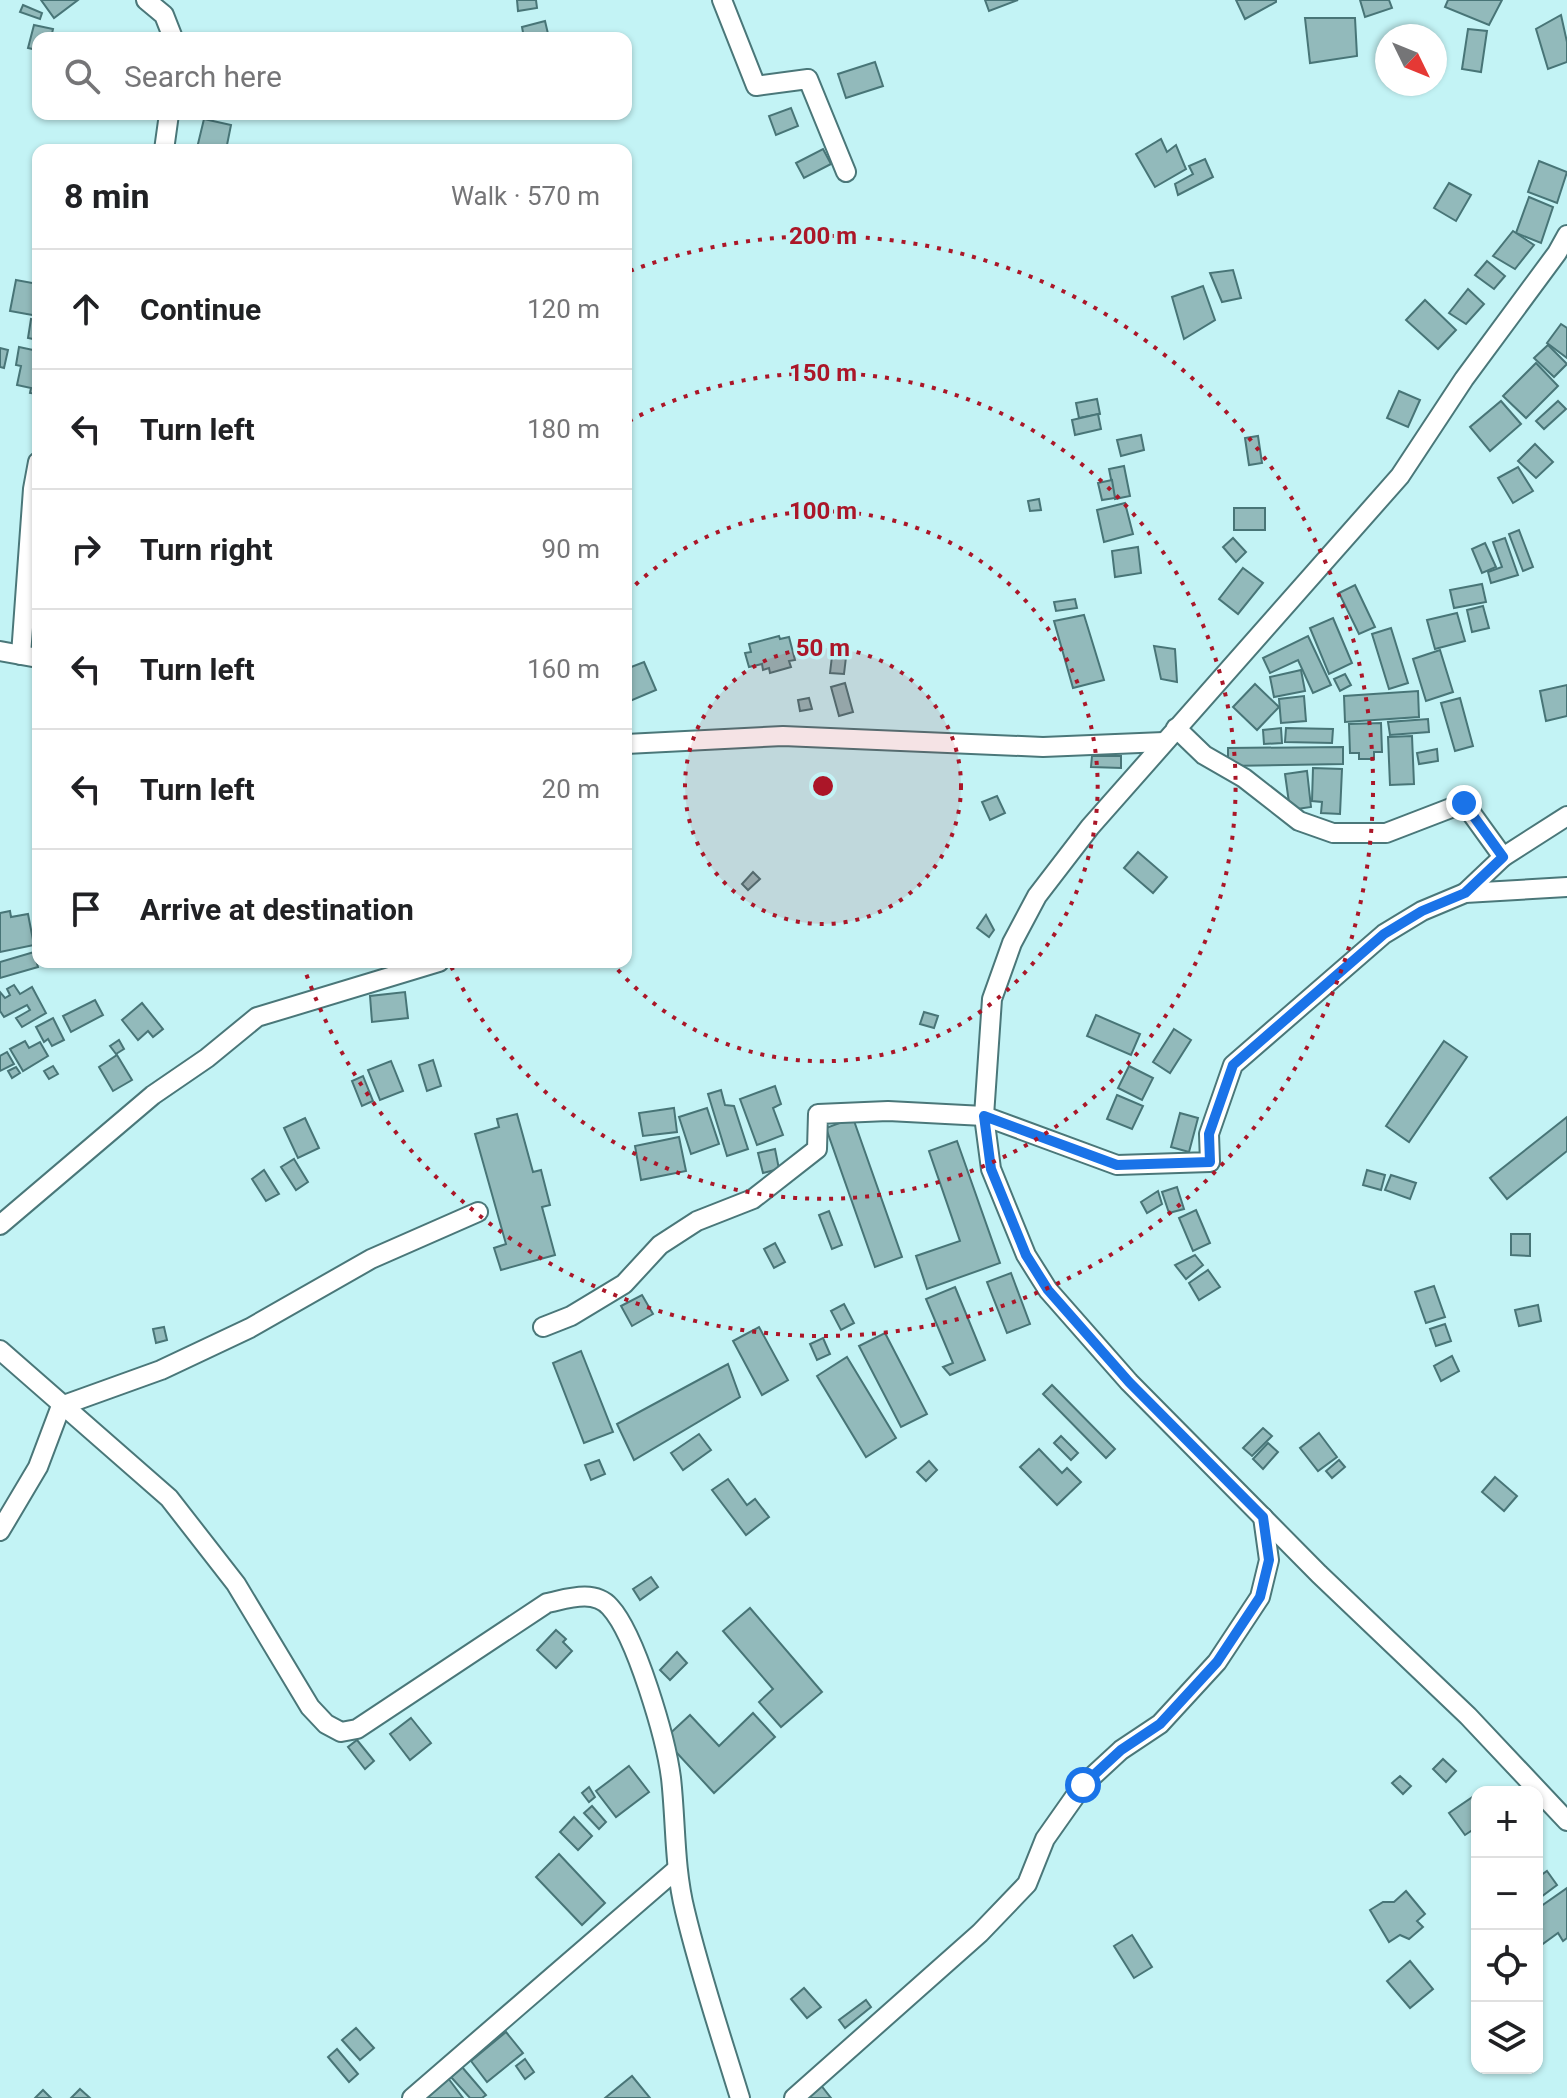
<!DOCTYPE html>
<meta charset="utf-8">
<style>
body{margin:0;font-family:Roboto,sans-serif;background:#f2f2f2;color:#202124}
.controls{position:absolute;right:24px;bottom:24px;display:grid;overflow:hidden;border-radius:16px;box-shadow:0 2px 6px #0004}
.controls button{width:72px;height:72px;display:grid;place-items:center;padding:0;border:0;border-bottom:2px solid #e0e0e0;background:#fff;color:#202124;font:40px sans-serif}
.compass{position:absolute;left:1375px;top:24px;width:72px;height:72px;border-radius:50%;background:#fff;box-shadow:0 2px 6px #0004;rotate:133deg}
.stop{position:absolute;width:24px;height:24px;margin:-18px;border:6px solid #1a73e8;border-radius:50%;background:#fff}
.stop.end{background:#1a73e8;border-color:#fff;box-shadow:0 2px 8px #0008}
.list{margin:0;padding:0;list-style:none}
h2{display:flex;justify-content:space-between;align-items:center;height:104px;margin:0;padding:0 32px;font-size:34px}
h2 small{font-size:26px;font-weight:400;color:#757577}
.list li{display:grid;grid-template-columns:52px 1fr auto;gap:24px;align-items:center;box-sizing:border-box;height:120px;padding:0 32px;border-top:2px solid #e0e0e0}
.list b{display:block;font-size:30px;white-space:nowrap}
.list em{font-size:26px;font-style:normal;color:#757577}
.icon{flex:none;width:44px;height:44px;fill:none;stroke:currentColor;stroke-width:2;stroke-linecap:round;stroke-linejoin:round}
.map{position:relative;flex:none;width:1567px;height:2098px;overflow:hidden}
.search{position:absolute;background:#fff;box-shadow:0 2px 6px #0004;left:32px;top:32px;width:600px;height:88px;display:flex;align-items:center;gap:20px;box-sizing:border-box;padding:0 28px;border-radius:16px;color:#757577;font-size:30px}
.panel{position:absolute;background:#fff;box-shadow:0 2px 6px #0004;left:32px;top:144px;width:600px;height:824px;border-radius:16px}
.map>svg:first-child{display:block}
</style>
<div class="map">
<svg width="1567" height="2098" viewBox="0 0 1567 2098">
<rect width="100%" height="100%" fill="#c3f3f5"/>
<!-- building -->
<g fill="#92babb" stroke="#487577" stroke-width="2">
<polygon points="41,0 78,0 54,18"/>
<polygon points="517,0 536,0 537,8 518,11"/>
<polygon points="985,0 1018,0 989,11"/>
<polygon points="1236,0 1276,0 1276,2 1245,19"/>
<polygon points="1360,0 1389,0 1392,8 1365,17"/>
<polygon points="1448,0 1502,0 1489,25 1445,7"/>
<polygon points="23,5 42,13 40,19 20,12"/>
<polygon points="1561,15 1567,42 1567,62 1548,69 1536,29"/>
<polygon points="1305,18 1355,18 1357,56 1310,63"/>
<polygon points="545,21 549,38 524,38 522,27"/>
<polygon points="34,25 53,29 51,38 38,38 38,61 35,60 37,50 28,48"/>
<polygon points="1468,29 1487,31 1481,72 1462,69"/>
<polygon points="875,62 883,86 846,98 838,74"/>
<polygon points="791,108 798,126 776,135 769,116"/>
<polygon points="204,119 231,125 226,150 197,148"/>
<polygon points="1161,139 1167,152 1176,145 1186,169 1155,187 1136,154"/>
<polygon points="823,149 831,164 804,178 796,163"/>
<polygon points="1205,159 1213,177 1178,195 1175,184 1193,174 1189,166"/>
<polygon points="1539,161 1567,172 1557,203 1528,192"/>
<polygon points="1449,183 1471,195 1456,221 1434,208"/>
<polygon points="1529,197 1553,207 1541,243 1516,233"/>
<polygon points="1513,231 1534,245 1515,269 1493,256"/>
<polygon points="1487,261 1505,276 1494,289 1475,275"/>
<polygon points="1233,270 1241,298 1222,302 1210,273"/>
<polygon points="16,280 38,284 38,316 10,311"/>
<polygon points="1203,286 1215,320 1184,339 1172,297"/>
<polygon points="1468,289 1484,304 1466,324 1449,313"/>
<polygon points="1425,300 1456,330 1438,349 1406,320"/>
<polygon points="31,319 38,320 38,340 28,338"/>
<polygon points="1561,324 1567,328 1567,358 1547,343"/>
<polygon points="1548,345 1567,364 1554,377 1534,358"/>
<polygon points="19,347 38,351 38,394 30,393 31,388 17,385 21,366 16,365"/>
<polygon points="0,348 8,350 4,368 0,367"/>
<polygon points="1536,363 1558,386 1526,418 1503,396"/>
<polygon points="1399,391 1420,400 1408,427 1387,418"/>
<polygon points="1097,399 1100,414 1079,418 1076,403"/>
<polygon points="1501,401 1521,424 1490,451 1470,427"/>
<polygon points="1558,401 1566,409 1544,429 1536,421"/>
<polygon points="1098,414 1101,429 1075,435 1072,420"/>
<polygon points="1141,435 1144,450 1121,456 1117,440"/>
<polygon points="1258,436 1262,463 1249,465 1245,438"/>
<polygon points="1535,444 1553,462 1536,478 1518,461"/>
<polygon points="1124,466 1130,496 1115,499 1109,469"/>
<polygon points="1518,467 1533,491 1513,503 1498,478"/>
<polygon points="1112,480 1115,498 1102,500 1098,483"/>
<polygon points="1039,499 1041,510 1030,511 1028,501"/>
<polygon points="1125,503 1133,534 1104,542 1097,510"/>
<rect x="1234" y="508" width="31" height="22"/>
<polygon points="1519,530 1533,567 1523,571 1509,534"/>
<polygon points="1233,538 1246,552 1236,562 1223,547"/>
<polygon points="1505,538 1518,575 1491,583 1488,572 1502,567 1493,542"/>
<polygon points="1485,543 1496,567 1482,573 1472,549"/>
<polygon points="1138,547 1141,573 1115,577 1112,551"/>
<polygon points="1243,568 1263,583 1238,614 1219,599"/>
<polygon points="1482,584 1486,602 1454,608 1450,590"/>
<polygon points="1355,585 1375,627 1359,634 1339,593"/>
<polygon points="1075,599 1077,608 1056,611 1054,602"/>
<polygon points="1483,606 1489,628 1472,632 1467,610"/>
<polygon points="1457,613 1465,641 1435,649 1427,620"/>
<polygon points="1084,615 1104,680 1073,688 1054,621"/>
<polygon points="1333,618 1352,663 1329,674 1310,628"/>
<polygon points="1391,628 1408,683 1389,689 1372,634"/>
<polygon points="779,636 780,639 789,637 795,660 789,661 791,667 770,673 769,668 763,670 762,664 749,667 745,653 751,652 749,644"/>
<polygon points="1308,636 1331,685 1313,693 1298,660 1270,673 1263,658"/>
<polygon points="1154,646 1175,649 1177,682 1161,679"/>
<polygon points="1440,650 1453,692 1426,701 1413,659"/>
<polygon points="832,656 846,657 844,674 830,673"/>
<polygon points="644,662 656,690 630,701 626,692 626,669"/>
<polygon points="1301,670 1305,691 1274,697 1270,677"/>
<polygon points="1345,674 1351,685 1340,691 1334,679"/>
<polygon points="845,683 853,712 839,716 831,687"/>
<polygon points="1255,684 1279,707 1257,730 1233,707"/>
<polygon points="1567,685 1567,716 1546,721 1540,691"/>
<polygon points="1418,691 1419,717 1345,722 1344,696"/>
<polygon points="1304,696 1306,721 1281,723 1279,699"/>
<polygon points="809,698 812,709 800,711 798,700"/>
<polygon points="1460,698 1473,746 1455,751 1441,703"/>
<polygon points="1428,719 1429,732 1390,735 1388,722"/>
<polygon points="1381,723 1382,752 1374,752 1374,759 1359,759 1359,753 1350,753 1349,724"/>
<polygon points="1281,728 1282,743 1264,744 1263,730"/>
<polygon points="1286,728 1333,729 1332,743 1285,742"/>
<polygon points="1412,736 1414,784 1390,785 1388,737"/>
<polygon points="1343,747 1343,764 1228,766 1228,748"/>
<polygon points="1437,749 1438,761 1419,764 1417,753"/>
<polygon points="1092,756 1121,756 1121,768 1091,767"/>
<polygon points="1313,768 1342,769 1340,814 1321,813 1322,802 1312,801"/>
<polygon points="1307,771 1311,807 1290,810 1285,774"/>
<polygon points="997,796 1005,813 990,820 982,802"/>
<polygon points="1138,852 1167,877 1153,893 1124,868"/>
<polygon points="753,872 760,879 748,890 742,884"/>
<polygon points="10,911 11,917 28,914 34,945 0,952 0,913"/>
<polygon points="986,915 994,930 989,937 977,928"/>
<polygon points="34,952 38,967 0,978 0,962"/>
<polygon points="14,985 20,994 32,987 46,1013 22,1027 16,1018 30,1010 27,1005 4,1017 0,1011 0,992 5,998 10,995 7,989"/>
<polygon points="405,992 408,1018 372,1022 370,996"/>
<polygon points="95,1000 103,1015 71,1032 63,1016"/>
<polygon points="142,1003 163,1029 153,1037 148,1031 138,1040 122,1020"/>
<polygon points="924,1012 938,1016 934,1028 920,1024"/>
<polygon points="1096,1015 1140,1034 1131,1055 1087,1036"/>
<polygon points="53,1018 64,1040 52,1046 48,1039 44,1042 36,1027"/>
<polygon points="1174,1029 1191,1040 1170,1073 1153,1062"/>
<polygon points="119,1040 124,1049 116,1054 110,1046"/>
<polygon points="25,1041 29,1048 40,1042 48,1056 23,1071 10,1049"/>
<polygon points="1444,1041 1467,1057 1409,1142 1386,1126"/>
<polygon points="7,1052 14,1064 0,1071 0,1056"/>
<polygon points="117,1055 132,1080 113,1091 99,1067"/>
<polygon points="433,1060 441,1086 427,1091 419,1065"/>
<polygon points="391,1061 403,1091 380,1100 368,1070"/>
<polygon points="53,1066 58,1074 49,1079 44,1071"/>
<polygon points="1129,1066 1153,1078 1142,1100 1118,1088"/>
<polygon points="16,1067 20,1073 12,1078 8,1071"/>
<polygon points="363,1076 373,1101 362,1106 352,1081"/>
<polygon points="775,1086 781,1104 773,1108 783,1135 757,1145 740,1099"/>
<polygon points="721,1090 725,1105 734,1106 748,1149 727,1156 708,1094"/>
<polygon points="1117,1095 1143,1106 1132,1129 1107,1119"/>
<polygon points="674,1108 677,1132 643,1136 639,1113"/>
<polygon points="707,1108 719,1144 691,1154 679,1117"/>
<polygon points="1180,1113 1198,1118 1189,1152 1171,1147"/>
<polygon points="517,1114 533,1172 541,1170 550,1205 542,1207 555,1255 501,1270 494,1248 506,1244 475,1134 499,1127 497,1119"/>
<polygon points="1567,1117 1567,1151 1507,1199 1490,1178"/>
<polygon points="305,1118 319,1148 298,1158 284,1128"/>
<polygon points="853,1118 902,1257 875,1267 826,1128"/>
<polygon points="679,1137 686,1171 641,1180 635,1146"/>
<polygon points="957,1141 1000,1263 927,1289 916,1256 960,1241 929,1151"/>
<polygon points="775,1149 779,1169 763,1173 758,1153"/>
<polygon points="294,1159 308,1182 296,1190 281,1167"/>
<polygon points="264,1170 279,1194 266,1201 252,1179"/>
<polygon points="1367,1170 1385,1175 1381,1190 1363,1185"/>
<polygon points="1391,1175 1416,1183 1410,1199 1385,1190"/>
<polygon points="1177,1187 1184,1209 1169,1213 1162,1192"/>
<polygon points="1158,1191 1162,1204 1147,1213 1141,1202"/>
<polygon points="1196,1210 1210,1243 1193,1251 1179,1218"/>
<polygon points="829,1211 842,1245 832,1249 819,1215"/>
<polygon points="1511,1234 1530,1234 1530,1256 1511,1255"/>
<polygon points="775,1243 785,1262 774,1268 764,1249"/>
<polygon points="1195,1255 1203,1265 1186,1279 1175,1265"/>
<polygon points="1208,1270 1220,1287 1199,1300 1189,1283"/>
<polygon points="1011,1273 1030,1324 1007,1333 987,1282"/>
<polygon points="1434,1286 1445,1317 1426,1323 1415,1292"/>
<polygon points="955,1287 985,1360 950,1375 943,1367 953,1363 926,1299"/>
<polygon points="642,1295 653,1314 632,1326 621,1306"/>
<polygon points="844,1304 854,1323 841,1330 831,1311"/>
<polygon points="1538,1305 1541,1321 1519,1326 1515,1310"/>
<polygon points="1445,1324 1451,1341 1436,1346 1430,1329"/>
<polygon points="164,1327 167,1340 156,1343 153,1329"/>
<polygon points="759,1327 788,1380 762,1395 733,1341"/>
<polygon points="885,1333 927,1414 901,1427 859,1346"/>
<polygon points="823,1338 830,1354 817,1360 810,1344"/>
<polygon points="581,1351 613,1432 584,1443 553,1363"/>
<polygon points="1452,1356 1459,1371 1441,1381 1434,1366"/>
<polygon points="847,1357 896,1438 866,1457 817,1376"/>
<polygon points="728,1364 740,1397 634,1460 617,1424"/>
<polygon points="1052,1385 1115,1449 1106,1458 1043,1394"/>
<polygon points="1263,1428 1272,1436 1252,1456 1243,1448"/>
<polygon points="1319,1433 1337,1457 1318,1471 1300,1448"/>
<polygon points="699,1434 711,1450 683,1470 671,1453"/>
<polygon points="1061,1436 1078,1453 1071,1460 1054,1443"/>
<polygon points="1268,1443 1278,1452 1263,1469 1253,1459"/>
<polygon points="1039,1449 1062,1473 1067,1468 1081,1482 1057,1505 1020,1467"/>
<polygon points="599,1460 605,1474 591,1480 585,1465"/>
<polygon points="1339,1460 1345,1467 1332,1478 1326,1471"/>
<polygon points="929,1461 937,1470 926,1481 917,1472"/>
<polygon points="1495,1477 1517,1496 1504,1511 1482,1492"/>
<polygon points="728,1479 747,1505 755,1499 769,1517 746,1535 712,1490"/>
<polygon points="651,1577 658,1587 640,1600 633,1589"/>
<polygon points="750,1608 822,1692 781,1727 759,1702 773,1689 723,1631"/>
<polygon points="556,1630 566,1639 563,1642 572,1651 556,1668 537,1650"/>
<polygon points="677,1652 687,1663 670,1680 660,1670"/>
<polygon points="753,1713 775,1737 714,1793 664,1739 690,1715 719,1746"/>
<polygon points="411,1718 431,1743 410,1760 390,1734"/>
<polygon points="357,1740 374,1761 365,1769 348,1747"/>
<polygon points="1443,1759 1456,1771 1446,1782 1433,1769"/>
<polygon points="629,1766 649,1792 616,1817 596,1791"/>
<polygon points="1400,1776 1411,1786 1403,1794 1392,1783"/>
<polygon points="589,1787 595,1797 589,1802 582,1793"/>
<polygon points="1477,1794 1477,1827 1465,1835 1449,1813"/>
<polygon points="592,1806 606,1822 599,1829 584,1813"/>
<polygon points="574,1817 592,1836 578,1850 560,1832"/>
<polygon points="559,1854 605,1903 582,1925 536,1877"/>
<polygon points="1547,1871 1557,1885 1537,1900 1537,1878"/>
<polygon points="1567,1888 1567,1938 1563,1941 1558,1933 1540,1946 1537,1941 1537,1909"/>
<polygon points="1406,1891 1425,1914 1417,1921 1423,1927 1409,1939 1400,1935 1389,1942 1370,1910 1383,1902 1394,1902"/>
<polygon points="1132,1935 1152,1967 1134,1978 1114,1946"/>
<polygon points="1410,1961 1433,1989 1410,2008 1387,1981"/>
<polygon points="804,1988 821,2007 807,2018 791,1999"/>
<polygon points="866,2000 871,2007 845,2028 839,2020"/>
<polygon points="356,2028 374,2048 360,2060 342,2040"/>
<polygon points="506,2032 523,2053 487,2082 471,2061"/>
<polygon points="337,2049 358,2074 349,2082 328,2057"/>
<polygon points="525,2059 534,2072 525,2079 516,2066"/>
<polygon points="462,2067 486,2095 482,2098 470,2098 451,2077"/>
<polygon points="632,2076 650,2098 605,2098"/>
<polygon points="448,2078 463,2098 422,2098"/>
<polygon points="820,2084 831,2098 803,2098"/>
<polygon points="80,2089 90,2098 71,2098"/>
<polygon points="43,2090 51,2098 35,2098"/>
</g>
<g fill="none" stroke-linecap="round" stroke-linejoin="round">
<!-- minor casing -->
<g stroke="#4a7779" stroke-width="22">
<g id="minor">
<polyline points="146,0 164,15 173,38"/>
<polyline points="722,0 756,86 808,79 846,172"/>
<polyline points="164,150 169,114"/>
<polyline points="1567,235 1557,253 1464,379 1400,476 1090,827 1037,896 1012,943 992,999 984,1116 991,1169 1026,1255 1048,1290 1129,1382 1319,1574 1468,1716 1567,1821"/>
<polyline points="0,651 38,658"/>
<polyline points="21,655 33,489 38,462"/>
<polyline points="1176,728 1204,755 1244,778 1299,821 1333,833 1386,833 1464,803 1503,857"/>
<polyline points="626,744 783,736 1043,747 1164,742"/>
<polyline points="1465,893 1503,857 1567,816"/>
<polyline points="0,1225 153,1095 207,1058 257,1017 439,962"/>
<polyline points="543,1327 571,1316 624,1284 660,1245 697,1221 753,1199 817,1149 818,1114 888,1111 984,1116 1117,1165 1210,1162 1209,1134 1233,1065 1384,934 1422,911 1465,893 1567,887"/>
<path d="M0 1350 169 1498 236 1584 310 1707 326 1724 341 1732 357 1729 547 1603C567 1599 594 1589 610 1607 636 1635 666 1739 671 1778 676 1822 674 1867 685 1911 700 1974 721 2036 740 2098"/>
<polyline points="0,1531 38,1467 61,1406 161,1370 250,1328 371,1259 478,1212"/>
<polyline points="412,2098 677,1869"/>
<polyline points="794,2098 980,1933 1027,1884 1045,1839 1083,1785 1121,1750 1160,1724 1217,1662 1260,1597 1269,1560 1263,1517"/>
</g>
</g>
<!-- minor -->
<use href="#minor" stroke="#fff" stroke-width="18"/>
</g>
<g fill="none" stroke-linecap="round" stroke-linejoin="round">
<!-- route -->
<polyline stroke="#1a73e8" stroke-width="10" points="1083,1785 1121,1750 1160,1724 1217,1662 1260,1597 1269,1560 1263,1517 1129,1382 1048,1290 1026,1255 991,1169 984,1116 1117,1165 1210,1162 1209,1134 1233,1065 1384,934 1422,911 1465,893 1503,857 1464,803"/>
</g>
<!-- distance rings -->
<circle cx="823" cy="786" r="138" fill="#ab1628" fill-opacity=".12"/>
<g fill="none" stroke="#ab1628" stroke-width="4" stroke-dasharray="4 8">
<circle cx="823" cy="786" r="138"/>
<path d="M627 593A275 275 0 1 1 612 963"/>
<path d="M629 421A413 413 0 1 1 450 964"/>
<path d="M630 271A550 550 0 1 1 303 965"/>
</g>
<circle cx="823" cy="786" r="12" fill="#ab1628" stroke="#c3f3f5" stroke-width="4"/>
<g font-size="24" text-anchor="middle" font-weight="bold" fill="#ab1628" stroke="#c3f3f5" stroke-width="7" stroke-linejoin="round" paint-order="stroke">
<text x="823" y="244">200 m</text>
<text x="823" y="381">150 m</text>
<text x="823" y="519">100 m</text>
<text x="823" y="656">50 m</text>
</g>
</svg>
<div class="controls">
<button>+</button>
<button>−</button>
<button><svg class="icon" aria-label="locate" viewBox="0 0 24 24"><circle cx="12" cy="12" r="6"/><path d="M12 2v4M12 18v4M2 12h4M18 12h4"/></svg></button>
<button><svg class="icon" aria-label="layers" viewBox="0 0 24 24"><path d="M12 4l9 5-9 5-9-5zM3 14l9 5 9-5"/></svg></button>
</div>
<svg class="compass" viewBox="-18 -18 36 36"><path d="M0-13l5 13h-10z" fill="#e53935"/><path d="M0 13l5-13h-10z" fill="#757577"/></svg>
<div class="stop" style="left:1083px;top:1785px"></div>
<div class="stop end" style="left:1464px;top:803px"></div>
<div class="search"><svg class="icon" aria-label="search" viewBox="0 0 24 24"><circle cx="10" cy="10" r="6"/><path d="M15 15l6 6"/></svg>Search here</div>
<section class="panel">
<h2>8 min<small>Walk · 570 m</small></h2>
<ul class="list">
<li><svg class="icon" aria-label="ahead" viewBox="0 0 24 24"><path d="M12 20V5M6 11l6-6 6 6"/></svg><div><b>Continue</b></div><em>120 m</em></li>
<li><svg class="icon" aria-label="left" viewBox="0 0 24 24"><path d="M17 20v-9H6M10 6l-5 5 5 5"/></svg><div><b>Turn left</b></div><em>180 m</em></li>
<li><svg class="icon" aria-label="right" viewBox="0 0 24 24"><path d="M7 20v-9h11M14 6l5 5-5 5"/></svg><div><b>Turn right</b></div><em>90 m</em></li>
<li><svg class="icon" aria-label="left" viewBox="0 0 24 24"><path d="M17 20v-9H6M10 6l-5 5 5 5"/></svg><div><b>Turn left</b></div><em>160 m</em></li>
<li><svg class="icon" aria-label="left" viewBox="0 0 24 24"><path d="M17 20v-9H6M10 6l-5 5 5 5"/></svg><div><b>Turn left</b></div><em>20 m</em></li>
<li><svg class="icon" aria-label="arrive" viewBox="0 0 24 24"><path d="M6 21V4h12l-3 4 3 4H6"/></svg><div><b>Arrive at destination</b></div></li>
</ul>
</section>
</div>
